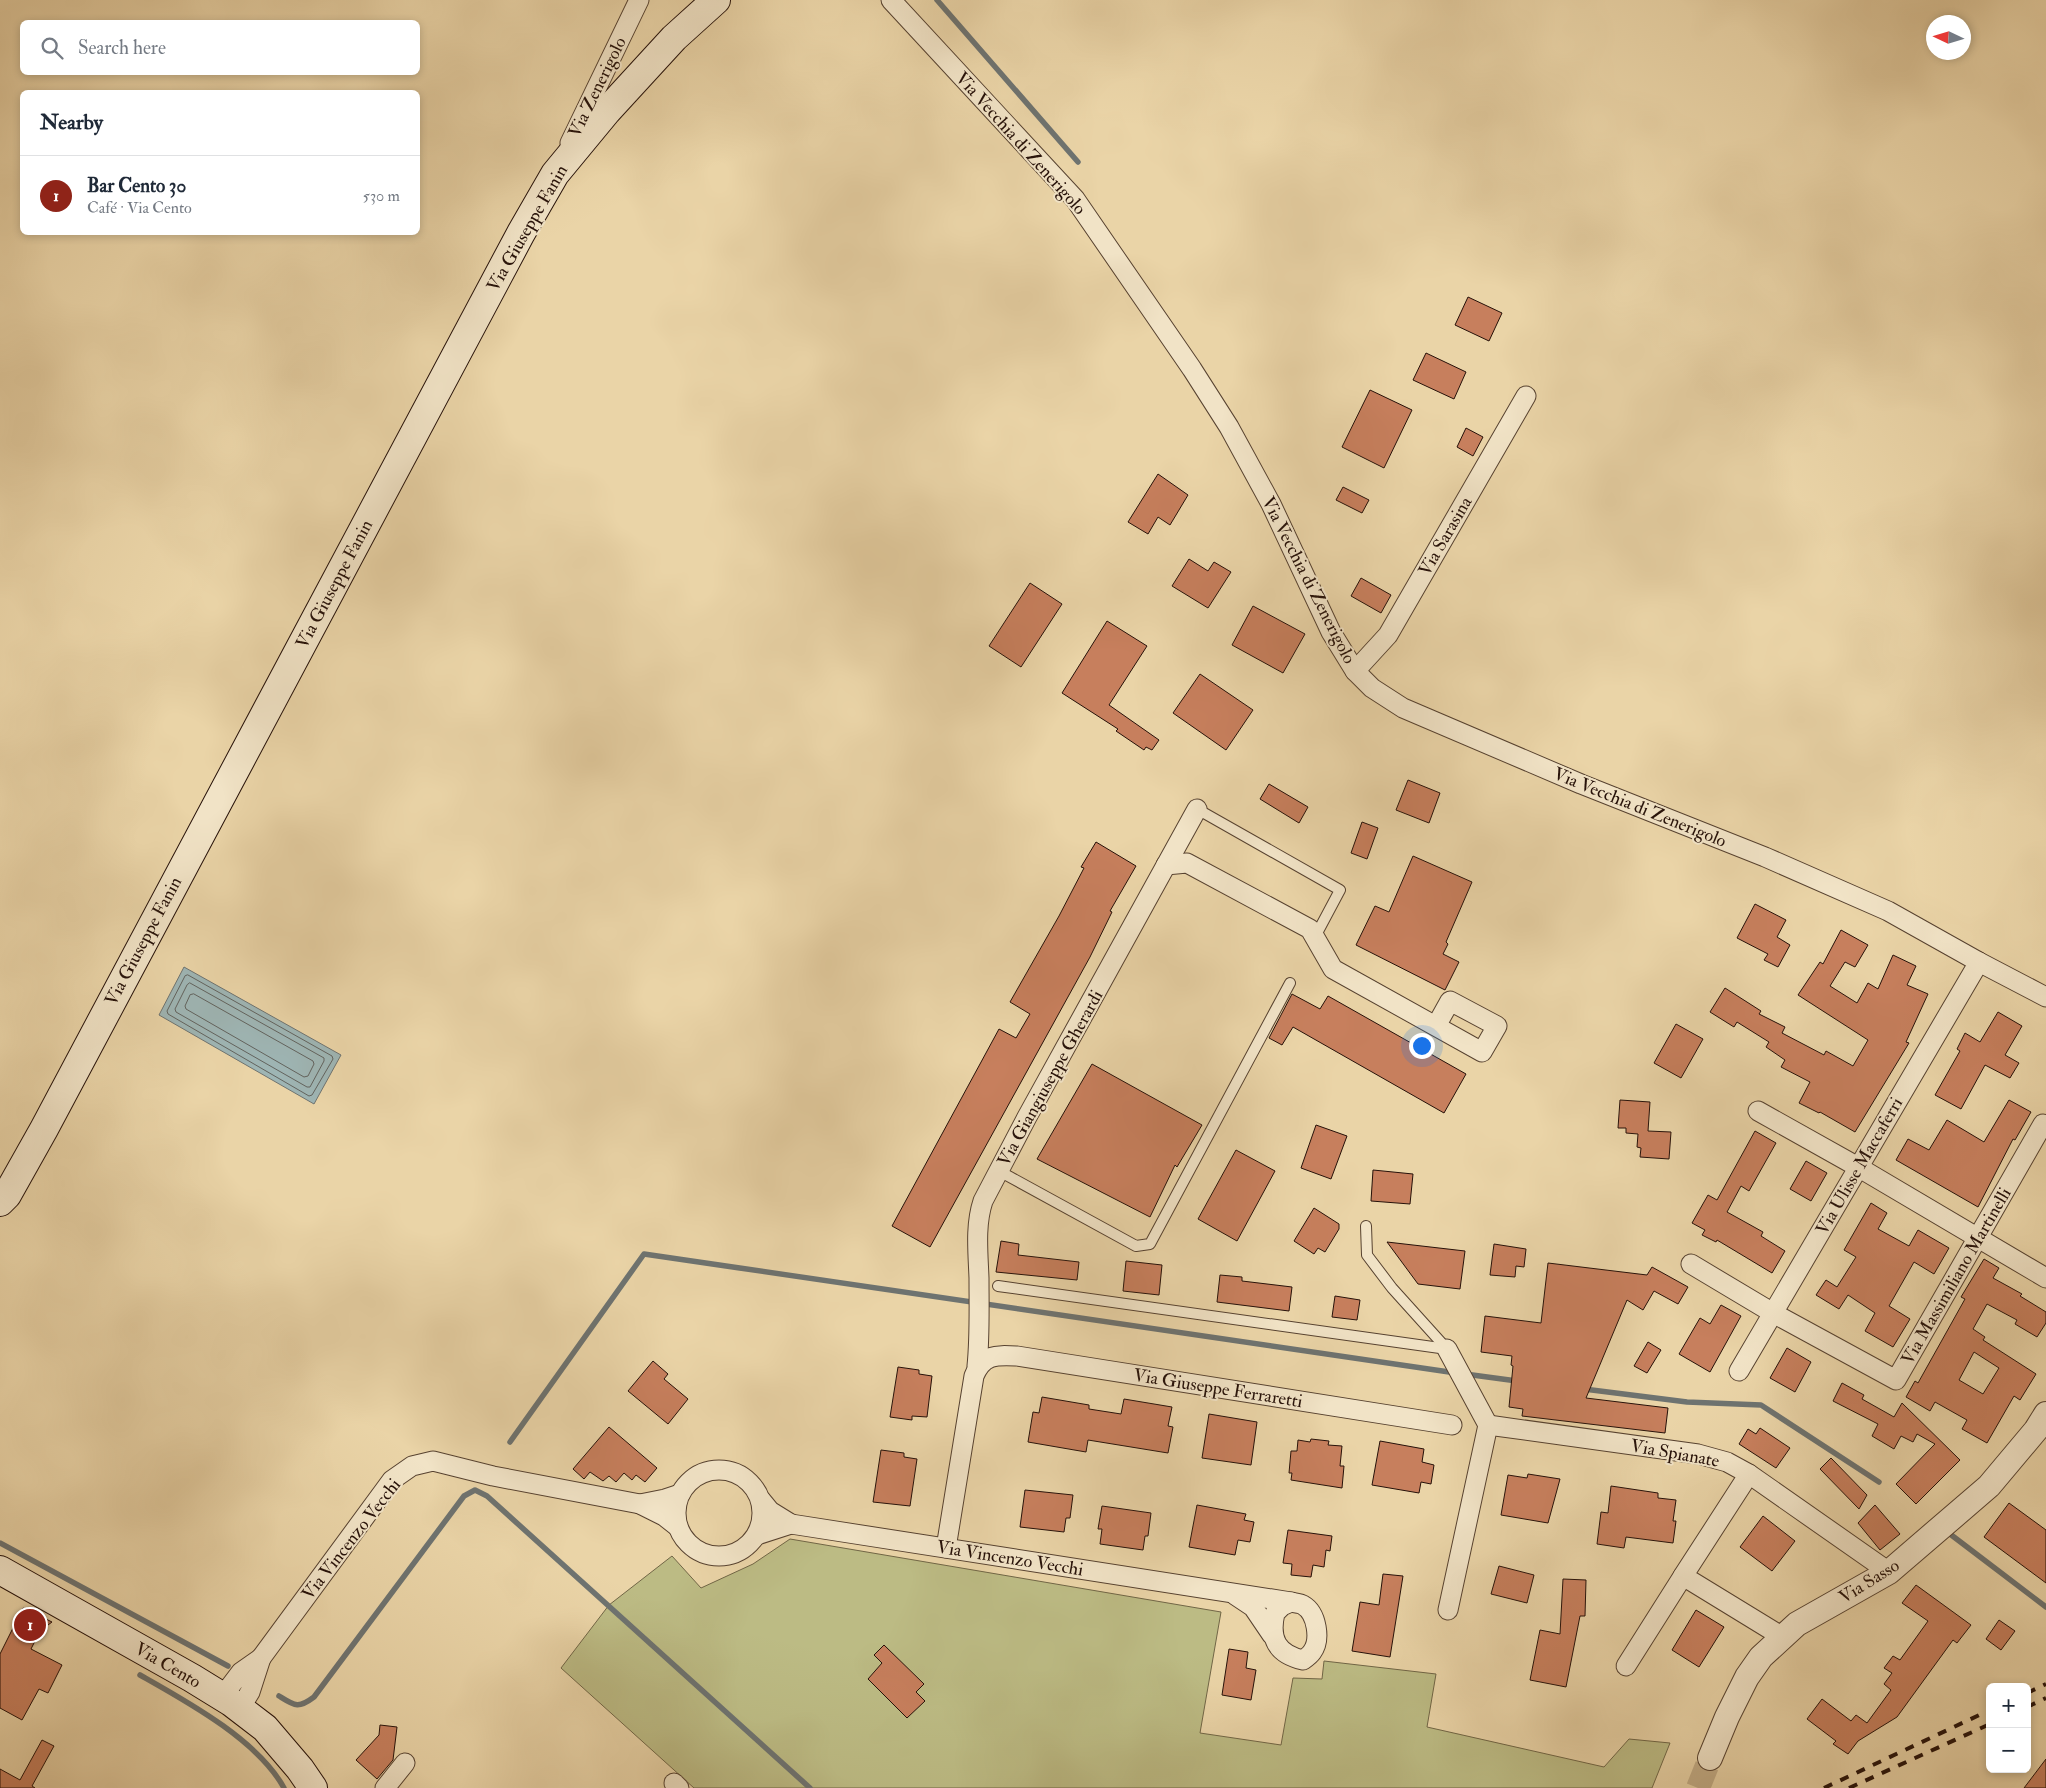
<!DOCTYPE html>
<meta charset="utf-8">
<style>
body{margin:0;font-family:"IM FELL Double Pica",serif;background:#f6f6f7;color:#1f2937}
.controls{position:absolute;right:15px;bottom:15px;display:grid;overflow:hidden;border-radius:8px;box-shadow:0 2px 8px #0003}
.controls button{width:45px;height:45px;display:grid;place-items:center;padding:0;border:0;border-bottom:1px solid #e0e1e3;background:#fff;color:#1f2937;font:25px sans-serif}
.compass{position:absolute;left:1926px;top:15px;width:45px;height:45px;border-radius:50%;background:#fff;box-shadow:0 2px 8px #0003;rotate:274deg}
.you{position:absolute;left:1421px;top:1045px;width:18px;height:18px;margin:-12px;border:4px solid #fff;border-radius:50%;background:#1a73e8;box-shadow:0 0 0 8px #1a73e833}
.badge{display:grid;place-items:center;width:32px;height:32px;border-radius:50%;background:#8f2418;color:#fff;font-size:16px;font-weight:700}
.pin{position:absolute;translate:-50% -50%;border:2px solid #fff;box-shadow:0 1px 5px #0006}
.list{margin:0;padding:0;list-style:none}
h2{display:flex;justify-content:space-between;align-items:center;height:65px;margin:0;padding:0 20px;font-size:21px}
h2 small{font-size:16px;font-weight:400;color:#747a83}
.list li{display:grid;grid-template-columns:32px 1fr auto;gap:15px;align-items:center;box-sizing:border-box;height:80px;padding:0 20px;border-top:1px solid #e0e1e3}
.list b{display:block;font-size:19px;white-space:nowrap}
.list p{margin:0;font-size:16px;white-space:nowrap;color:#747a83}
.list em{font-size:16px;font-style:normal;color:#747a83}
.icon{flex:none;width:28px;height:28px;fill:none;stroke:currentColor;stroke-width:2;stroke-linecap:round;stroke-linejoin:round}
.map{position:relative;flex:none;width:2046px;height:1788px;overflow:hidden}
.search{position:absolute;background:#fff;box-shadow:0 2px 8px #0003;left:20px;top:20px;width:400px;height:55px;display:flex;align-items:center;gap:12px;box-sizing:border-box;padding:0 18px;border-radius:8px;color:#747a83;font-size:19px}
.panel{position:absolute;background:#fff;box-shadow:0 2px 8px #0003;left:20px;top:90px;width:400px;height:145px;border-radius:8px}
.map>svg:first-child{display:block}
</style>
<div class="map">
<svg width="2046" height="1788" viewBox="0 0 2046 1788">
<rect width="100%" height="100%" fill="#ead4a7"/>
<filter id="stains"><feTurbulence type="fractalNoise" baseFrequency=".004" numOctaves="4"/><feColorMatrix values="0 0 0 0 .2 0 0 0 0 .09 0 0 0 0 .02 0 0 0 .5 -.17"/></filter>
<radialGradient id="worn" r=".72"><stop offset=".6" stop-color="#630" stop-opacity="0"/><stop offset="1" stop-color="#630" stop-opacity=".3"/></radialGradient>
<!-- green -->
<polygon fill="#bcbb84" stroke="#716646" points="790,1539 1221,1612 1200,1733 1281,1745 1293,1678 1322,1679 1324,1661 1436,1674 1427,1727 1604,1767 1629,1739 1670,1743 1652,1788 694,1788 561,1668 609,1605 672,1556 701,1588 753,1564"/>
<!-- water -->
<polygon fill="#9eb5b4" stroke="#6e7370" points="184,967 341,1055 314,1104 159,1015"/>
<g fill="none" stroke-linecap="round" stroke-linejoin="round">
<!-- shore -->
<g stroke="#62635e" stroke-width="1">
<polygon points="188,975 332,1056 333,1059 312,1095 309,1096 168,1014 167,1011 185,976"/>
<polygon points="190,983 324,1058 324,1061 310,1087 307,1087 176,1012 175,1009 187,985"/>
<polygon points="194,994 313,1061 314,1064 308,1076 304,1077 186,1009 185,1006 190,995"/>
</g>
<!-- stream -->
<g stroke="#6e7370" stroke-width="5.5">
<polyline points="937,0 1078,162"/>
<polyline points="1465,1374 1517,1381"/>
<polyline points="1584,1389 1687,1402 1761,1405 1879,1482"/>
<polyline points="510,1442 644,1254 1456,1373"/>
<polyline points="1950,1534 2046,1607"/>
<polyline points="0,1543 228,1666"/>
<path d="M140 1675C186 1701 258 1740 284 1788"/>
<path d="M279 1696C295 1706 298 1709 314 1697L464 1496 475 1490 487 1496 810 1788"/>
</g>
</g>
<!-- building -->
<g fill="#c77f5d" stroke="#261109" fill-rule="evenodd">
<polygon points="1468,297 1502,313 1489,341 1455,325"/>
<polygon points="1426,353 1466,372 1454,399 1413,380"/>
<polygon points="1370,390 1412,410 1384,468 1342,447"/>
<polygon points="1466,428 1483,437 1473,456 1457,447"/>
<polygon points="1158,474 1188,495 1170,525 1158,517 1148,534 1128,522"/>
<polygon points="1343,487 1369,500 1362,513 1336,500"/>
<polygon points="1189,559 1208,571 1214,562 1231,572 1208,608 1172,586"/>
<polygon points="1361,578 1391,595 1381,613 1351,596"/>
<polygon points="1030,583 1062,604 1021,667 989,646"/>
<polygon points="1253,606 1305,634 1283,673 1232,645"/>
<polygon points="1107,621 1147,646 1109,705 1159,740 1152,750 1146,747 1144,750 1116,731 1118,729 1062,693"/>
<polygon points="1200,674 1253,710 1226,750 1173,713"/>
<polygon points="1408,780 1440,793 1429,823 1396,810"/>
<polygon points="1269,784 1308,807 1299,823 1260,799"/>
<polygon points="1362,822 1378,828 1367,859 1351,853"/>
<polygon points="1096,842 1136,866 1110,911 1112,912 1090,957 930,1247 892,1226 999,1029 1016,1038 1030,1014 1010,1002 1059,916 1084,868 1081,867"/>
<polygon points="1413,856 1472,882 1446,942 1448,944 1443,954 1459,962 1445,990 1356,945 1375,906 1389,912"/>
<polygon points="1755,904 1786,920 1777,937 1790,945 1778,967 1764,960 1768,954 1737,938"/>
<polygon points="1841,930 1868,945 1855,967 1845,962 1830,986 1857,1003 1868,983 1878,989 1893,955 1916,966 1907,985 1928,994 1906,1042 1909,1043 1855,1132 1820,1112 1819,1113 1799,1103 1810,1082 1781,1067 1785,1060 1766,1047 1769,1042 1737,1022 1734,1027 1710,1012 1725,988 1761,1011 1759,1014 1785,1027 1782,1033 1824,1055 1826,1051 1853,1066 1868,1040 1798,995 1820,962 1823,964"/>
<polygon points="1292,994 1320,1009 1328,996 1466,1074 1444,1113 1293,1027 1282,1045 1269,1038"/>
<polygon points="1998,1012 2022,1026 2005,1055 2019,1063 2010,1078 1985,1065 1961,1109 1935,1095 1960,1051 1957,1049 1965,1033 1980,1042"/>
<polygon points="1676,1024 1703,1039 1681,1078 1654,1063"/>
<polygon points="1092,1064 1202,1125 1177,1167 1175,1165 1150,1217 1037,1159"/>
<polygon points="1620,1100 1650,1102 1648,1131 1671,1132 1669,1159 1640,1157 1641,1148 1637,1147 1638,1134 1626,1133 1626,1128 1618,1128"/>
<polygon points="2009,1100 2031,1112 2015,1140 2013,1139 1978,1207 1896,1160 1908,1139 1929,1150 1947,1120 1984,1142"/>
<polygon points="1316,1125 1347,1136 1331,1179 1301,1168"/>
<polygon points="1755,1131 1776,1143 1749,1191 1741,1186 1727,1212 1763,1232 1761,1236 1785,1251 1772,1273 1717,1240 1716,1242 1702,1235 1705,1230 1692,1223 1708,1195 1717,1200"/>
<polygon points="1236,1150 1275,1171 1237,1241 1198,1219"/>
<polygon points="1806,1161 1827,1173 1811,1201 1790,1189"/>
<polygon points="1373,1170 1413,1174 1410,1204 1371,1201"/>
<polygon points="1871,1203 1887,1213 1878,1229 1909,1246 1918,1230 1949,1248 1934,1274 1914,1262 1889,1306 1910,1319 1893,1347 1865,1331 1875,1313 1848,1295 1839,1309 1816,1295 1826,1280 1837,1287 1856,1257 1844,1250"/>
<polygon points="1314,1208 1339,1224 1339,1229 1325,1252 1318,1248 1314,1254 1294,1241"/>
<polygon points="1001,1241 1019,1244 1018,1255 1079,1262 1077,1280 996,1272"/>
<polygon points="1387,1242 1465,1251 1460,1289 1418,1284"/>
<polygon points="1494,1244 1526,1249 1524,1267 1516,1266 1515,1277 1490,1275"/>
<path d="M1984 1259 1999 1268 1993 1278 2022 1294 2020 1296 2046 1312V1323L2037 1337 2015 1324 2017 1320 1987 1304 1973 1329 1985 1337 1983 1340 2036 1374 2020 1400 2014 1396 1987 1443 1962 1429 1967 1420 1935 1402 1930 1411 1906 1397 1915 1381 1918 1383 1965 1299 1961 1297ZM1974 1352 1999 1368 1983 1394 1959 1380Z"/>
<polygon points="1126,1261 1162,1265 1159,1295 1123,1291"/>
<polygon points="1548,1263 1647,1275 1652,1267 1688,1287 1678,1304 1654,1291 1643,1310 1627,1300 1586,1398 1668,1408 1665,1433 1522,1416 1523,1409 1509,1407 1513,1366 1511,1365 1512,1356 1481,1352 1485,1316 1541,1323"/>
<polygon points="1220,1275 1242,1277 1242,1281 1292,1287 1289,1311 1217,1302"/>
<polygon points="1335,1296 1360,1300 1357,1320 1332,1317"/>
<polygon points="1721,1305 1741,1316 1710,1372 1679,1354 1700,1318 1710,1324"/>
<polygon points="1648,1342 1661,1350 1647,1373 1634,1366"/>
<polygon points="1787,1348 1811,1362 1795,1392 1770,1378"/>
<polygon points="653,1361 668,1374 664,1379 688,1399 668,1424 628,1391"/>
<polygon points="898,1367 919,1370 919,1374 932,1376 927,1417 912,1416 912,1420 890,1417"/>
<polygon points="1842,1383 1864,1395 1862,1399 1894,1417 1902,1403 1960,1460 1916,1504 1896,1484 1935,1444 1917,1434 1913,1442 1901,1436 1894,1449 1872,1436 1878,1424 1833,1401"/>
<polygon points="1042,1397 1089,1405 1089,1409 1121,1414 1124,1399 1172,1407 1168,1426 1173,1427 1168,1453 1088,1440 1086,1452 1028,1442 1033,1412 1039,1413"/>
<polygon points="1209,1414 1257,1422 1251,1465 1202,1458"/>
<polygon points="609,1427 657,1468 645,1482 636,1475 632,1480 624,1473 616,1482 609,1476 603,1481 590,1472 584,1479 573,1469"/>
<polygon points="1760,1428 1790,1448 1776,1468 1739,1444 1748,1429 1756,1434"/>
<polygon points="1311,1439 1329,1441 1328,1445 1342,1446 1340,1466 1344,1466 1342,1488 1291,1480 1292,1473 1289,1473 1291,1451 1297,1451 1298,1440 1310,1442"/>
<polygon points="1380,1441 1424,1449 1422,1462 1434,1465 1431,1484 1421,1482 1419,1493 1372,1485"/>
<polygon points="881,1450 904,1453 904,1457 917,1459 910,1506 873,1502"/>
<polygon points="1831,1458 1867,1495 1859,1509 1820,1469"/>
<polygon points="1528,1474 1560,1479 1548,1523 1501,1515 1508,1475 1527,1478"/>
<polygon points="1611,1486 1658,1493 1658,1498 1676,1500 1673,1521 1676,1521 1673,1543 1626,1537 1624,1548 1597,1544 1601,1512 1608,1513"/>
<polygon points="1025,1490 1073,1495 1070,1518 1066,1518 1064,1532 1020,1527"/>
<polygon points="2009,1503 2046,1530 2046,1583 1984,1537"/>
<polygon points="1197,1505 1246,1514 1244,1520 1254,1522 1250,1542 1238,1540 1235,1555 1189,1547"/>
<polygon points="1875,1505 1900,1534 1880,1550 1858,1523"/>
<polygon points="1102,1506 1151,1513 1148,1536 1145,1536 1143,1550 1100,1544 1102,1529 1098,1529"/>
<polygon points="1763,1516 1795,1541 1772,1571 1740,1547"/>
<polygon points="1288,1530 1332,1536 1330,1551 1326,1550 1324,1567 1313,1565 1311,1577 1291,1575 1292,1564 1283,1563"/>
<polygon points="1499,1566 1534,1575 1527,1603 1491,1594"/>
<polygon points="1383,1574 1403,1576 1390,1657 1352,1651 1360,1602 1379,1605"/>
<polygon points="1563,1579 1586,1580 1585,1616 1580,1616 1566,1687 1530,1680 1540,1630 1560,1634"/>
<polygon points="1916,1585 1971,1625 1957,1643 1953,1640 1897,1717 1858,1741 1848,1754 1833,1744 1836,1741 1807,1719 1822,1699 1851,1721 1856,1715 1867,1723 1891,1690 1884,1684 1892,1673 1884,1668 1893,1656 1900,1660 1928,1621 1902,1603"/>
<polygon points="23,1608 52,1622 40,1631 31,1649 62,1665 48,1693 39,1689 22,1720 0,1708 0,1654"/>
<polygon points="1696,1610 1724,1627 1699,1667 1672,1650"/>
<polygon points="1999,1620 2015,1631 2001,1650 1986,1639"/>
<polygon points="884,1645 924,1684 916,1692 925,1701 907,1718 868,1679 882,1663 874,1655"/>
<polygon points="1229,1649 1248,1652 1246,1668 1256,1670 1251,1700 1222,1695"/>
<polygon points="380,1725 397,1727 393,1760 377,1779 356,1760 379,1735"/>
<polygon points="42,1740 54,1746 32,1786 35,1788 0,1788 0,1769 20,1780"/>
<polygon points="2046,1759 2046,1788 2024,1788"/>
</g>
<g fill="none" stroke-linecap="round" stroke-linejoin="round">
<!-- tertiary-tunnel -->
<polyline stroke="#c3ad87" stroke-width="24" stroke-dasharray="24 12" stroke-linecap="butt" points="1698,1788 1710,1758"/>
<!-- service casing -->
<g stroke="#574230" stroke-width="12">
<g id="service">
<polyline points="1197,809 1340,890 1315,937"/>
<polyline points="999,1171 1136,1246 1150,1244 1290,983"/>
<polyline points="1366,1226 1367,1255 1392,1288 1447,1349"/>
<polyline points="998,1286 1447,1349"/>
</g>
</g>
<!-- minor casing -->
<g stroke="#574230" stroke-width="21">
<g id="minor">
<polyline points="891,0 1075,199 1192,369 1229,427 1271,504 1331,632 1355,671 1372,688 1403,708 1581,784 1765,857 1888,911 1979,962 2046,997"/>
<polyline points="570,143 639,0"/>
<polyline points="1355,671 1388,635 1526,396"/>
<polyline points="1166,865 1187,863 1310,929 1333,969 1482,1052 1497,1026 1450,1001 1436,1026"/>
<polyline points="1758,1111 1858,1167 2046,1278"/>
<polyline points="1691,1264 1773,1313 1896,1380 2043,1124"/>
<polyline points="1447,1349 1488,1425 1448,1610"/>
<path d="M977 1366C980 1337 979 1307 979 1278 978 1252 975 1225 983 1201L1027 1117 1197 809"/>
<polyline points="1739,1371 1979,962"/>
<polyline points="1488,1425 1698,1454 1727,1462 1749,1474 1889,1572"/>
<circle cx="719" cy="1513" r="43"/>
<polyline points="1749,1474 1683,1576 1781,1636"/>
<polyline points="791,1524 1291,1602"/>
<polyline points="678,1527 664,1516 640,1504 665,1499 680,1494"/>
<polyline points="757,1535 791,1524 770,1511 761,1500"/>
<path d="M946 1548 974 1376C983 1354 996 1355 1017 1356L1452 1425"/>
<polyline points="1235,1595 1253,1607 1272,1635"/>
<path d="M1291 1602C1295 1603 1300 1603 1303 1605 1317 1613 1321 1640 1312 1652 1310 1655 1306 1658 1303 1660 1277 1654 1269 1639 1275 1613L1282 1606Z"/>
<polyline points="261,1658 392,1480 412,1466 433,1461 493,1476 640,1504"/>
<polyline points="1626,1666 1683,1576"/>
<polyline points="222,1697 241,1672 261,1658 250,1692 239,1710"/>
<polyline points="674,1783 679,1788"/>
<polyline points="385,1788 405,1763"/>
</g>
</g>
<!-- tertiary casing -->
<g stroke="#574230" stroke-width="26">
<polyline id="tertiary" points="1710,1758 1727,1717 1747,1677 1761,1657 1797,1624 1889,1572 1989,1486 2036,1430 2046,1414"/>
</g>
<!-- secondary casing -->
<g stroke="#261109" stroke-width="30">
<g id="secondary">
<polyline points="0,1202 7,1195 44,1129 521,233 555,174 607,111 674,38 716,0"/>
<polyline points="0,1570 192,1678 231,1702 265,1728 300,1769 313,1788"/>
</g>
</g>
<!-- service -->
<use href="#service" stroke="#f1e3c6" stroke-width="10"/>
<!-- minor -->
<use href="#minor" stroke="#f1e3c6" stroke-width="19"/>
<!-- tertiary -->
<use href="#tertiary" stroke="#f1e3c6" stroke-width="24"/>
<!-- secondary -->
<use href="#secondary" stroke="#f1e3c6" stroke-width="28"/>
<!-- rail -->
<g stroke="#261109" stroke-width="4" stroke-dasharray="9 9" stroke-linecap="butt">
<polyline points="2027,1693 2046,1684"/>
<polyline points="2027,1707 2046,1698"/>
<polyline points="1824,1788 1990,1710"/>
<polyline points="1849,1788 1990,1724"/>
</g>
</g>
<g text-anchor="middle" stroke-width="4" stroke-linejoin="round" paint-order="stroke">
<!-- street labels -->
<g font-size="18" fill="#261109" stroke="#f1e3c6">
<text transform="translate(597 87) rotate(-64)" y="6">Via Zenerigolo</text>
<text transform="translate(1021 143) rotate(48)" y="6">Via Vecchia di Zenerigolo</text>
<text transform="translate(527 228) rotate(-60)" y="6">Via Giuseppe Fanin</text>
<text transform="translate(1445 536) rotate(-60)" y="6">Via Sarasina</text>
<text transform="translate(1309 580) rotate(63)" y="6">Via Vecchia di Zenerigolo</text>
<text transform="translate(334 584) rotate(-62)" y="6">Via Giuseppe Fanin</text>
<text transform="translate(1640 807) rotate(22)" y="6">Via Vecchia di Zenerigolo</text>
<text transform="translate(143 941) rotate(-62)" y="6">Via Giuseppe Fanin</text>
<text transform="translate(1050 1078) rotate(-61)" y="6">Via Giangiuseppe Gherardi</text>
<text transform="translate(1859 1166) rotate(-60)" y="6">Via Ulisse Maccaferri</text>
<text transform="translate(1956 1276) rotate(-60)" y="6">Via Massimiliano Martinelli</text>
<text transform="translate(1218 1388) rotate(9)" y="6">Via Giuseppe Ferraretti</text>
<text transform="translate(1675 1453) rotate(10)" y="6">Via Spianate</text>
<text transform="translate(351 1539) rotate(-52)" y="6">Via Vincenzo Vecchi</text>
<text transform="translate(1010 1558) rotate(9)" y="6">Via Vincenzo Vecchi</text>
<text transform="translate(1869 1581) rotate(-32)" y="6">Via Sasso</text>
<text transform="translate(168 1665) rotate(30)" y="6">Via Cento</text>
</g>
</g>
<rect width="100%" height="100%" filter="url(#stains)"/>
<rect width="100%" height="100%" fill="url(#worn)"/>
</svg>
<div class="controls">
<button>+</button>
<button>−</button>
</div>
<svg class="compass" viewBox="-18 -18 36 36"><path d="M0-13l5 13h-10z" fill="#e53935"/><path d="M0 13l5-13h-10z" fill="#747a83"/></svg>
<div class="you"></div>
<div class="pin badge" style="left:30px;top:1625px">1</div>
<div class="search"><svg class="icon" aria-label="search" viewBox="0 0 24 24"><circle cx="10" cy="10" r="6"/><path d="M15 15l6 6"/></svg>Search here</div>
<section class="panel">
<h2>Nearby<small></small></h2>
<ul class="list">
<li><span class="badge">1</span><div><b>Bar Cento 30</b><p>Café · Via Cento</p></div><em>530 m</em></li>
</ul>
</section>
</div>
